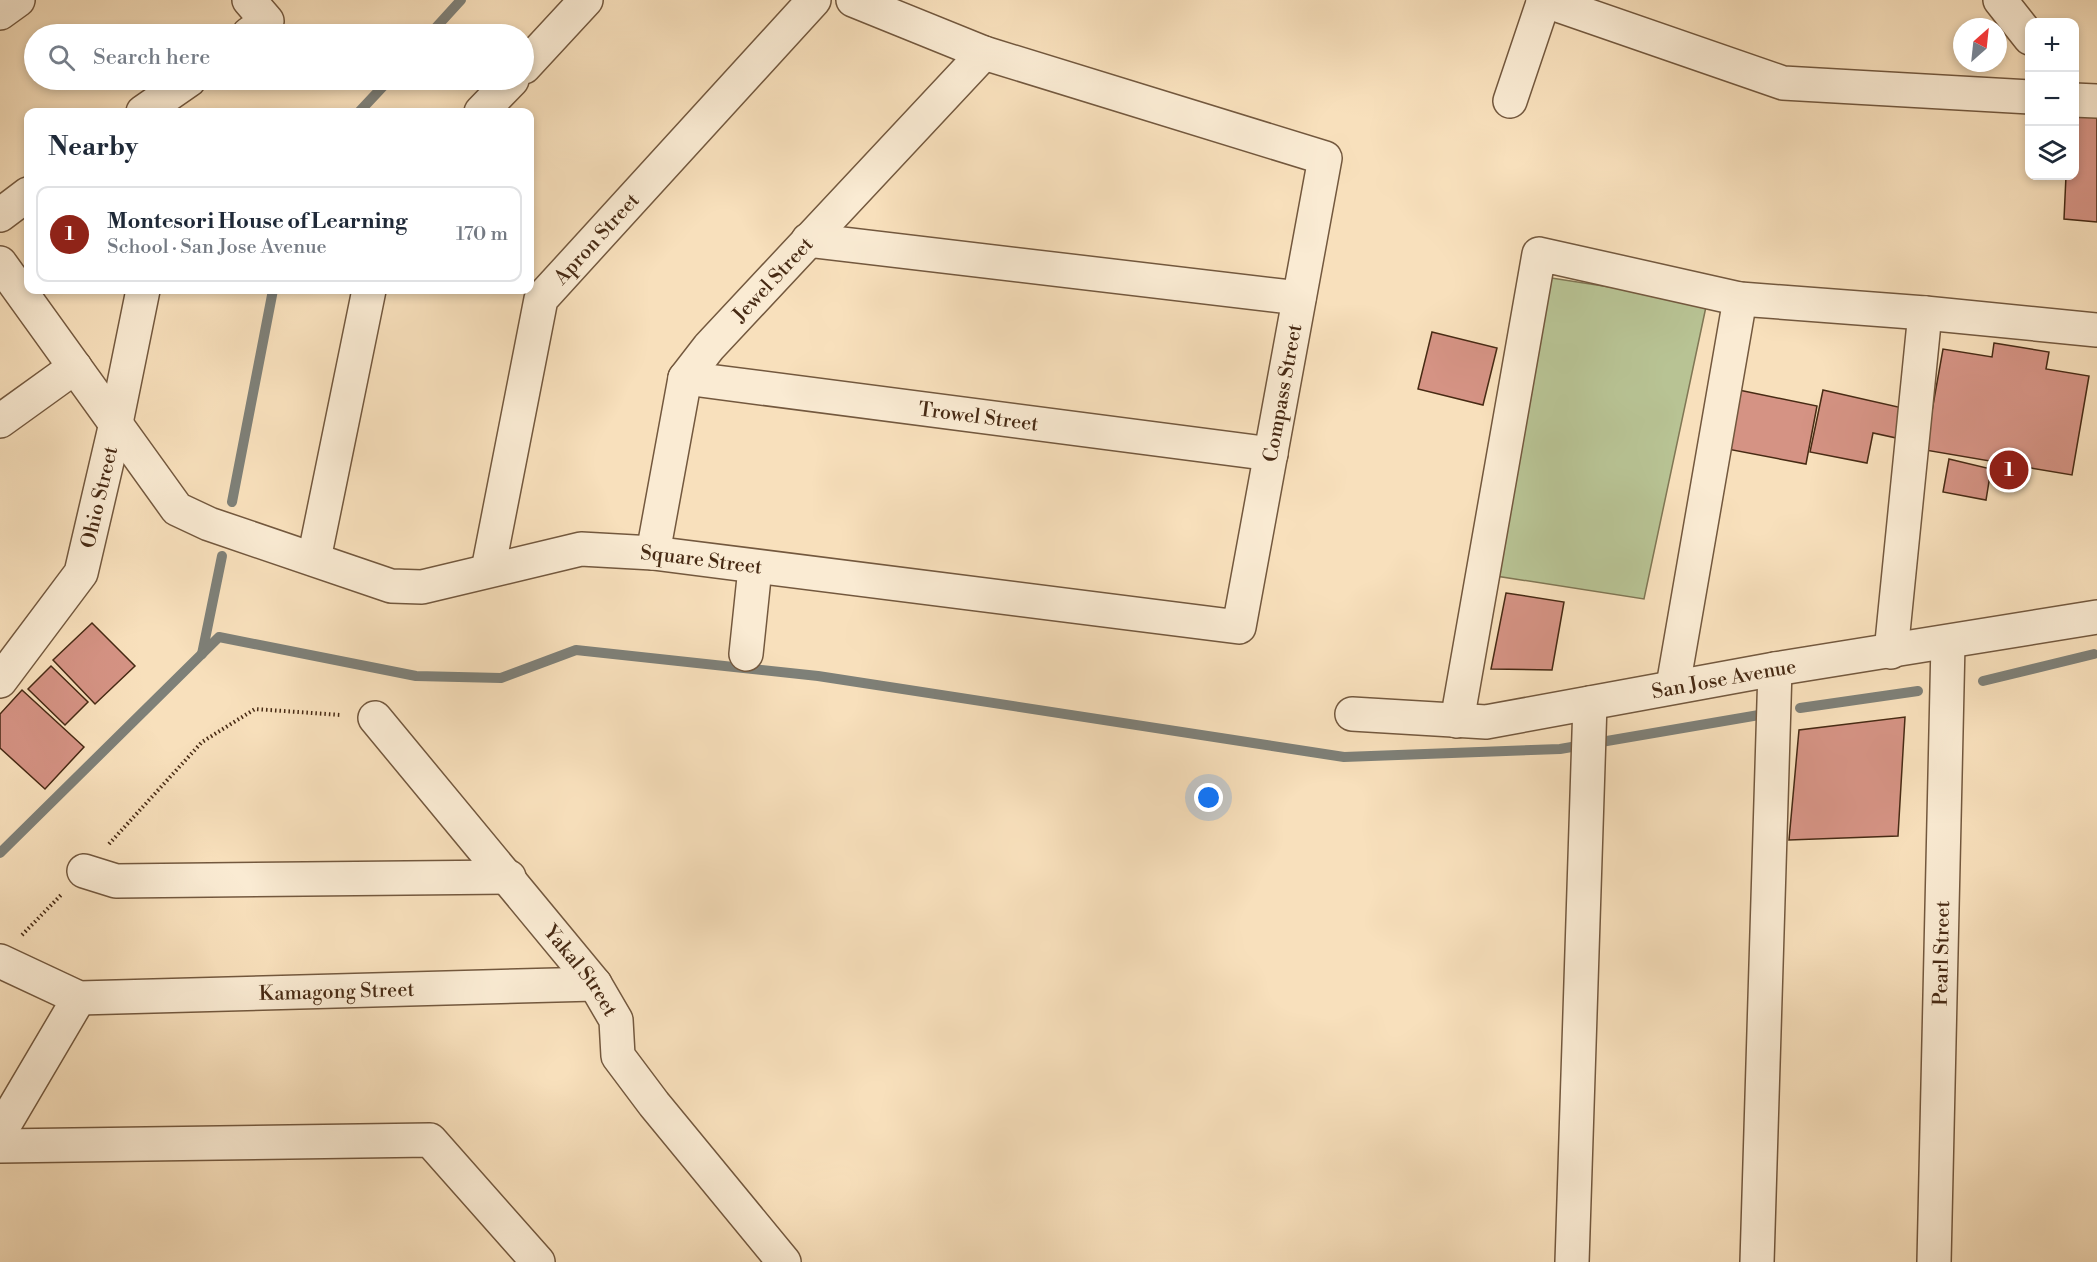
<!DOCTYPE html>
<meta charset="utf-8">
<style>
body{margin:0;font-family:"Libre Bodoni",serif;background:#f6f6f7;color:#1f2937}
.controls{position:absolute;right:18px;top:18px;display:grid;overflow:hidden;border-radius:12px;box-shadow:0 3px 9px #0003}
.controls button{width:54px;height:54px;display:grid;place-items:center;padding:0;border:0;border-bottom:2px solid #e0e1e3;background:#fff;color:#1f2937;font:30px sans-serif}
.compass{position:absolute;left:1953px;top:18px;width:54px;height:54px;border-radius:50%;background:#fff;box-shadow:0 3px 9px #0003;rotate:27deg}
.you{position:absolute;left:1209px;top:798px;width:21px;height:21px;margin:-15px;border:4px solid #fff;border-radius:50%;background:#1a73e8;box-shadow:0 0 0 9px #1a73e833}
.badge{display:grid;place-items:center;width:39px;height:39px;border-radius:50%;background:#8f2418;color:#fff;font-size:20px;font-weight:700}
.pin{position:absolute;translate:-50% -50%;border:3px solid #fff;box-shadow:0 2px 6px #0006}
.list{margin:0;padding:0;list-style:none}
h2{display:flex;justify-content:space-between;align-items:center;height:78px;margin:0;padding:0 24px;font-size:26px}
h2 small{font-size:20px;font-weight:400;color:#747a83}
.list li{display:grid;grid-template-columns:39px 1fr auto;gap:18px;align-items:center;box-sizing:border-box;height:96px;margin:0 12px 12px;padding:0 12px;border:2px solid #e0e1e3;border-radius:12px}
.list b{display:block;font-size:22px;white-space:nowrap}
.list p{margin:0;font-size:20px;white-space:nowrap;color:#747a83}
.list em{font-size:20px;font-style:normal;color:#747a83}
.icon{flex:none;width:33px;height:33px;fill:none;stroke:currentColor;stroke-width:2;stroke-linecap:round;stroke-linejoin:round}
.map{position:relative;flex:none;width:2097px;height:1262px;overflow:hidden}
.search{position:absolute;background:#fff;box-shadow:0 3px 9px #0003;left:24px;top:24px;width:510px;height:66px;display:flex;align-items:center;gap:15px;box-sizing:border-box;padding:0 21px;border-radius:33px;color:#747a83;font-size:22px}
.panel{position:absolute;background:#fff;box-shadow:0 3px 9px #0003;left:24px;top:108px;width:510px;height:186px;border-radius:12px}
.map>svg:first-child{display:block}
</style>
<div class="map">
<svg width="2097" height="1262" viewBox="0 0 2097 1262">
<rect width="100%" height="100%" fill="#f8e0bc"/>
<filter id="stains"><feTurbulence type="fractalNoise" baseFrequency=".00333" numOctaves="4"/><feColorMatrix values="0 0 0 0 .2 0 0 0 0 .09 0 0 0 0 .02 0 0 0 .5 -.17"/></filter>
<radialGradient id="worn" r=".72"><stop offset=".6" stop-color="#630" stop-opacity="0"/><stop offset="1" stop-color="#630" stop-opacity=".3"/></radialGradient>
<!-- green -->
<polygon fill="#b8c394" stroke="#807654" stroke-width="1.5" points="1545,277 1707,302 1644,599 1496,576"/>
<g fill="none" stroke-linecap="round" stroke-linejoin="round">
<!-- stream -->
<g stroke="#7e8078" stroke-width="10">
<polyline points="430,34 461,0"/>
<polyline points="359,112 389,80"/>
<polyline points="232,502 273,290"/>
<polyline points="202,654 222,556"/>
<polyline points="1983,681 2094,654"/>
<polyline points="1800,708 1918,691"/>
<polyline points="0,853 219,637 416,676 501,678 576,650 818,676 1344,757 1560,749 1759,715"/>
</g>
</g>
<!-- building -->
<g fill="#d59384" stroke="#472a14" stroke-width="1.5">
<polygon points="2074,111 2097,113 2097,222 2064,219 2066,176 2074,176"/>
<polygon points="1432,332 1497,348 1483,405 1418,389"/>
<polygon points="1994,343 2049,352 2046,369 2089,376 2072,475 1925,450 1943,349 1992,357"/>
<polygon points="1734,389 1817,406 1806,464 1722,448"/>
<polygon points="1823,390 1907,409 1901,439 1873,433 1867,463 1810,452"/>
<polygon points="1949,459 1991,469 1986,500 1943,492"/>
<polygon points="1506,593 1564,602 1552,670 1491,669"/>
<polygon points="92,623 135,666 95,704 53,660"/>
<polygon points="51,666 88,702 65,725 28,689"/>
<polygon points="22,690 84,747 45,789 0,748 0,714"/>
<polygon points="1905,717 1898,836 1789,840 1799,730"/>
</g>
<g fill="none" stroke-linecap="round" stroke-linejoin="round">
<!-- minor casing -->
<g stroke="#73583e" stroke-width="36">
<g id="minor">
<polyline points="249,0 267,21 249,34"/>
<polyline points="1543,0 1783,83 2030,97"/>
<polyline points="2000,0 2030,38"/>
<polyline points="0,13 18,0"/>
<polyline points="524,67 586,0"/>
<polyline points="2074,100 2097,101"/>
<polyline points="1510,101 1544,0"/>
<polyline points="143,112 189,80"/>
<polyline points="481,112 512,80"/>
<polyline points="0,215 28,194"/>
<polyline points="808,240 1299,298"/>
<path id="s1" d="M0 263 177 509 209 524 391 586 422 587 581 549 653 553 1239 627 1325 158 984 53 853 0"/>
<path id="s2" d="M685 378 1271 454"/>
<polyline points="0,421 75,367"/>
<path id="s3" d="M653 553 685 378 709 347 984 53"/>
<polyline points="314,559 369,290"/>
<path id="s4" d="M488 570 541 299 814 0"/>
<polyline points="1891,652 1925,313"/>
<polyline points="746,654 755,568"/>
<path id="s5" d="M0 681 81 573 116 423 143 290"/>
<polyline points="1673,686 1740,299"/>
<path id="s6" d="M1352 714 1486 722 1775 669 2097 617"/>
<path id="s7" d="M375 718 595 984 616 1020 618 1056 654 1104 784 1262"/>
<polyline points="1457,721 1539,254 1740,299 1925,313 2097,330"/>
<polyline points="84,871 116,881 509,877"/>
<path id="s8" d="M0 961 79 998 595 984"/>
<polyline points="0,1132 79,998"/>
<polyline points="0,1146 430,1140 538,1262"/>
<polyline points="1572,1262 1590,703"/>
<polyline points="1757,1262 1775,669"/>
<path id="s9" d="M1934 1262 1948 643"/>
</g>
</g>
<!-- path -->
<g stroke="#472a14" stroke-width="4" stroke-dasharray="1.5 3" stroke-linecap="butt">
<polyline points="109,844 202,742 255,709 341,715"/>
<polyline points="22,935 61,895"/>
</g>
<!-- minor -->
<use href="#minor" stroke="#faebd3" stroke-width="33"/>
</g>
<g text-anchor="middle" stroke-width="4.5" stroke-linejoin="round" paint-order="stroke">
<!-- street labels -->
<g font-size="20" fill="#472a14" stroke="#faebd3">
<text dy="7" stroke="none"><textPath href="#s4" startOffset="358">Apron Street</textPath></text>
<text dy="7" stroke="none"><textPath href="#s3" startOffset="310">Jewel Street</textPath></text>
<text dy="7" stroke="none"><textPath href="#s1" startOffset="1626">Compass Street</textPath></text>
<text dy="7" stroke="none"><textPath href="#s2" startOffset="296">Trowel Street</textPath></text>
<text dy="7" stroke="none"><textPath href="#s5" startOffset="213">Ohio Street</textPath></text>
<text dy="7" stroke="none"><textPath href="#s1" startOffset="846">Square Street</textPath></text>
<text dy="7" stroke="none"><textPath href="#s6" startOffset="376">San Jose Avenue</textPath></text>
<text dy="7" stroke="none"><textPath href="#s9" startOffset="309">Pearl Street</textPath></text>
<text dy="7" stroke="none"><textPath href="#s7" startOffset="326">Yakal Street</textPath></text>
<text dy="7" stroke="none"><textPath href="#s8" startOffset="345">Kamagong Street</textPath></text>
</g>
</g>
<rect width="100%" height="100%" filter="url(#stains)"/>
<rect width="100%" height="100%" fill="url(#worn)"/>
</svg>
<div class="controls">
<button>+</button>
<button>−</button>
<button><svg class="icon" aria-label="layers" viewBox="0 0 24 24"><path d="M12 4l9 5-9 5-9-5zM3 14l9 5 9-5"/></svg></button>
</div>
<svg class="compass" viewBox="-18 -18 36 36"><path d="M0-13l5 13h-10z" fill="#e53935"/><path d="M0 13l5-13h-10z" fill="#747a83"/></svg>
<div class="you"></div>
<div class="pin badge" style="left:2009px;top:470px">1</div>
<div class="search"><svg class="icon" aria-label="search" viewBox="0 0 24 24"><circle cx="10" cy="10" r="6"/><path d="M15 15l6 6"/></svg>Search here</div>
<section class="panel">
<h2>Nearby<small></small></h2>
<ul class="list">
<li><span class="badge">1</span><div><b>Montesori House of Learning</b><p>School · San Jose Avenue</p></div><em>170 m</em></li>
</ul>
</section>
</div>
